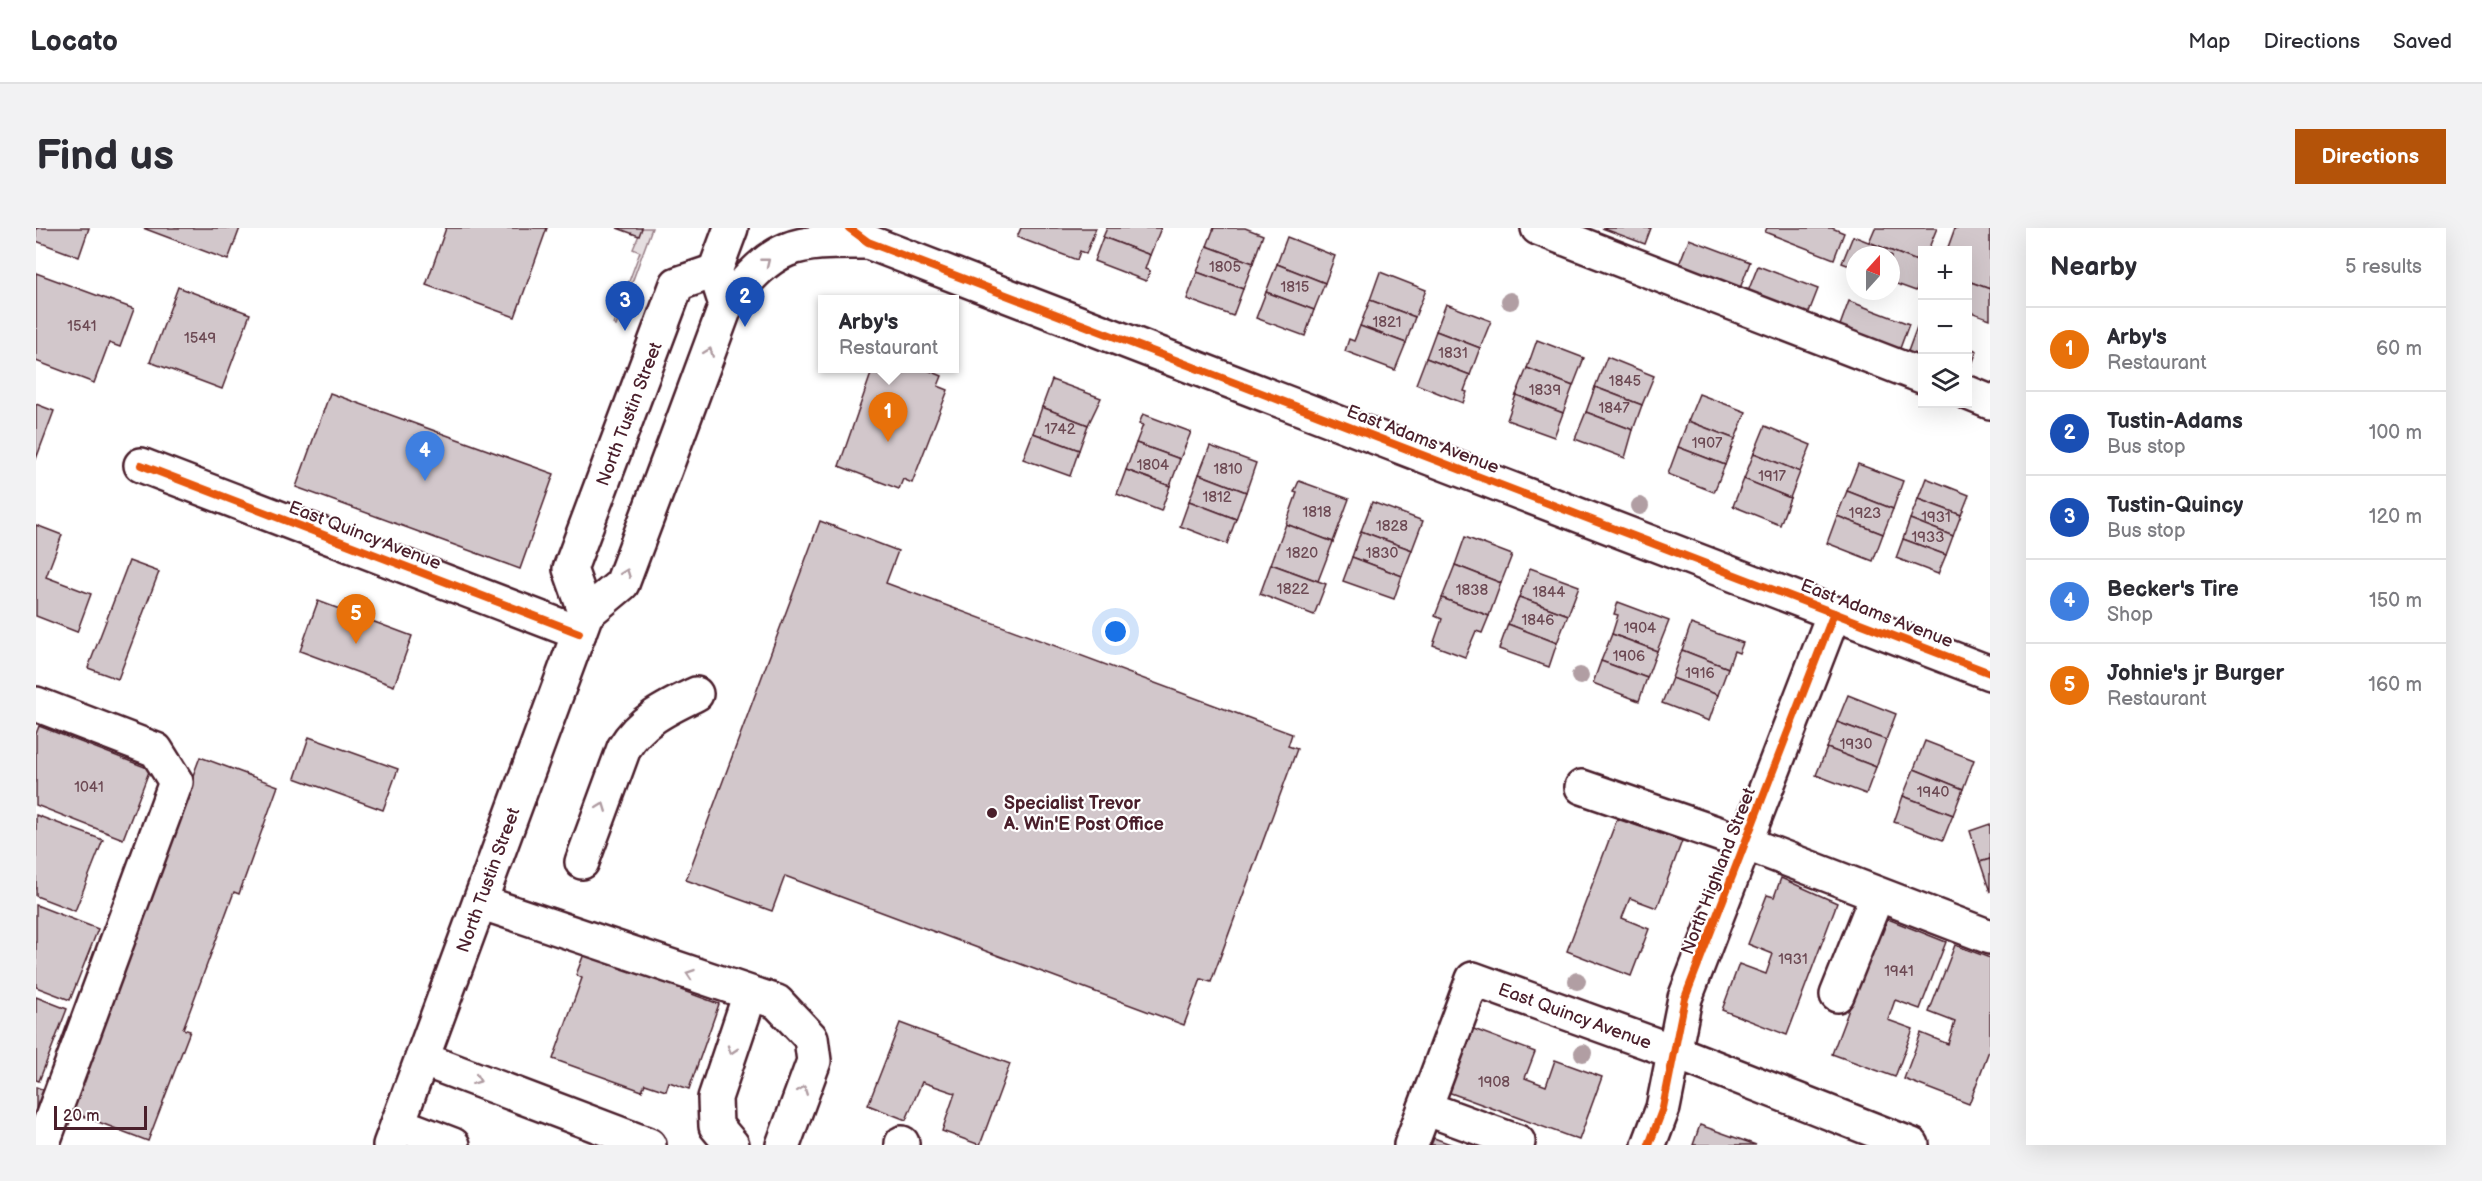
<!DOCTYPE html>
<meta charset="utf-8">
<style>
body{margin:0;font-family:"Balsamiq Sans",sans-serif;background:#f2f2f3;color:#2b2b33}
.controls{position:absolute;right:18px;top:18px;display:grid;overflow:hidden;border-radius:0px;box-shadow:0 6px 24px #0002}
.controls button{width:54px;height:54px;display:grid;place-items:center;padding:0;border:0;border-bottom:2px solid #e1e1e2;background:#fff;color:#2b2b33;font:30px sans-serif}
.compass{position:absolute;left:1810px;top:18px;width:54px;height:54px;border-radius:50%;background:#fff;box-shadow:0 6px 24px #0002;rotate:21deg}
.scale{position:absolute;left:18px;bottom:15px;width:93px;box-sizing:border-box;padding-left:6px;border:3px solid #4a1f2b;border-top:0;font-size:16px;line-height:21px;white-space:nowrap;color:#4a1f2b;-webkit-text-stroke:4px #fff;paint-order:stroke}
.you{position:absolute;left:1080px;top:404px;width:21px;height:21px;margin:-15px;border:4px solid #fff;border-radius:50%;background:#1a73e8;box-shadow:0 0 0 9px #1a73e833}
.badge{display:grid;place-items:center;width:39px;height:39px;border-radius:50%;background:#b45309;color:#fff;font-size:20px;font-weight:700}
.pin{position:absolute;translate:-50% -50px;filter:drop-shadow(0 2px 3px #0008)}
.pin::after{content:'';position:absolute;top:32px;width:21px;height:18px;background:inherit;clip-path:polygon(0 0,100% 0,50% 100%)}
.popup{position:absolute;left:782px;top:67px;width:141px;height:78px;box-sizing:border-box;display:grid;place-content:center;border-radius:0px;background:#fff;filter:drop-shadow(0 2px 4px #0005);font-size:20px;white-space:nowrap;color:#7c7c81}
.popup b{font-size:22px;color:#2b2b33}
.popup::after{content:'';position:absolute;left:50%;top:100%;margin-left:-12px;border:12px solid transparent;border-top-color:#fff}
.list{margin:0;padding:0;list-style:none}
h2{display:flex;justify-content:space-between;align-items:center;height:78px;margin:0;padding:0 24px;font-size:26px}
h2 small{font-size:20px;font-weight:400;color:#7c7c81}
.list li{display:grid;grid-template-columns:39px 1fr auto;gap:18px;align-items:center;box-sizing:border-box;height:84px;padding:0 24px;border-top:2px solid #e1e1e2}
.list b{display:block;font-size:22px;white-space:nowrap}
.list p{margin:0;font-size:20px;white-space:nowrap;color:#7c7c81}
.list em{font-size:20px;font-style:normal;color:#7c7c81}
.icon{flex:none;width:33px;height:33px;fill:none;stroke:currentColor;stroke-width:2;stroke-linecap:round;stroke-linejoin:round}
.map{position:relative;flex:none;width:1954px;height:917px;overflow:hidden;border-radius:0px}
header{display:flex;align-items:center;gap:36px;box-sizing:border-box;height:84px;padding:0 30px;background:#fff;border-bottom:2px solid #e1e1e2}
header strong{font-size:28px}
nav{display:flex;gap:33px;margin-inline-start:auto;font-size:21px}
.intro{display:flex;align-items:center;justify-content:space-between;box-sizing:border-box;height:144px;padding:0 36px}
h1{margin:0;font-size:42px}
.button{padding:15px 27px;border-radius:0px;background:#b45309;color:#fff;font-size:21px;font-weight:700}
main{display:flex;gap:36px;padding:0 36px}
aside{flex:1;background:#fff;border-radius:0px;box-shadow:0 6px 24px #0002}
.map>svg:first-child{display:block}
</style>
<header>
<strong>Locato</strong>
<nav><a>Map</a><a>Directions</a><a>Saved</a></nav>
</header>
<div class="intro"><h1>Find us</h1><a class="button">Directions</a></div>
<main>
<div class="map">
<svg width="1954" height="917" viewBox="0 0 1954 917">
<rect width="100%" height="100%" fill="#fff"/>
<filter id="ink" filterUnits="userSpaceOnUse"><feTurbulence type="fractalNoise" baseFrequency=".0167" numOctaves="2"/><feDisplacementMap in="SourceGraphic" scale="12" xChannelSelector="R" yChannelSelector="G"/><feConvolveMatrix kernelMatrix="1 2 1 2 8 2 1 2 1" color-interpolation-filters="sRGB"/></filter>
<g filter="url(#ink)">
<!-- green -->
<polygon fill="#e5dee0" stroke="#987e86" stroke-width="1.5" points="606,0 616,0 580,98 577,96 604,24 597,21"/>
<!-- building -->
<g fill="#d2c7cb" stroke="#4a1f2b" stroke-width="1.5">
<polygon points="0,0 53,0 43,29 0,13"/>
<polygon points="107,0 204,0 192,32"/>
<polygon points="410,0 511,0 479,89 390,57"/>
<polygon points="581,0 606,0 603,8"/>
<polygon points="985,0 1060,0 1050,26 1044,23 1041,32 981,9"/>
<polygon points="1071,0 1125,0 1114,27 1067,9"/>
<polygon points="1178,0 1209,0 1227,7 1217,35 1171,18"/>
<polygon points="1566,0 1615,0 1609,16"/>
<polygon points="1731,0 1796,0 1808,5 1798,31 1729,4"/>
<polygon points="1839,0 1901,0 1892,22 1886,22 1886,35 1833,14"/>
<polygon points="1919,0 1954,0 1954,61 1932,53 1932,22 1911,22"/>
<polygon points="1817,8 1886,35 1886,45 1880,63 1855,54 1855,27 1819,27 1819,40 1806,35"/>
<polygon points="1067,9 1114,27 1109,41 1114,43 1110,53 1058,33"/>
<polygon points="1251,9 1299,28 1289,55 1241,36"/>
<polygon points="1653,11 1714,34 1703,63 1642,39"/>
<polygon points="1171,18 1217,35 1207,61 1161,44"/>
<polygon points="1241,36 1289,55 1278,82 1230,64"/>
<polygon points="1722,38 1782,61 1771,89 1711,66"/>
<polygon points="1161,44 1207,61 1197,88 1151,71"/>
<polygon points="1344,44 1390,62 1379,89 1334,72"/>
<polygon points="0,45 98,81 84,119 73,115 58,155 0,133"/>
<polygon points="1932,53 1954,61 1954,91 1932,83"/>
<polygon points="142,59 214,86 186,161 114,134"/>
<polygon points="1230,64 1278,82 1269,108 1220,90"/>
<polygon points="1334,72 1379,89 1370,115 1324,98"/>
<polygon points="1813,73 1873,96 1863,123 1803,100"/>
<polygon points="1410,76 1455,93 1444,120 1400,103"/>
<polygon points="1324,98 1370,115 1359,142 1309,123 1313,111 1318,113"/>
<polygon points="1881,99 1886,101 1886,132 1871,126"/>
<polygon points="1400,103 1444,120 1434,147 1390,130"/>
<polygon points="1501,112 1548,130 1537,158 1491,140"/>
<polygon points="1932,119 1941,123 1932,147"/>
<polygon points="1571,129 1618,148 1606,177 1559,159"/>
<polygon points="1390,130 1434,147 1428,163 1431,164 1427,175 1380,156"/>
<polygon points="837,140 887,140 906,148 902,158 912,162 876,255 867,251 863,261 803,238"/>
<polygon points="1491,140 1537,158 1527,185 1480,167"/>
<polygon points="1016,152 1065,170 1052,197 1006,179"/>
<polygon points="1559,159 1606,177 1597,202 1550,184"/>
<polygon points="294,165 518,246 484,341 260,259"/>
<polygon points="1663,166 1710,184 1699,211 1652,193"/>
<polygon points="1480,167 1527,185 1518,209 1471,192"/>
<polygon points="0,176 18,183 0,231"/>
<polygon points="1006,179 1052,197 1043,222 997,205"/>
<polygon points="1550,184 1597,202 1589,230 1539,211"/>
<polygon points="1107,186 1155,204 1144,231 1100,215 1107,197 1103,196"/>
<polygon points="1652,193 1699,211 1689,237 1642,219"/>
<polygon points="1729,198 1775,217 1764,244 1718,225"/>
<polygon points="997,205 1043,222 1034,248 987,231"/>
<polygon points="1100,215 1144,231 1134,258 1090,242"/>
<polygon points="1174,218 1220,235 1210,264 1163,246"/>
<polygon points="1642,219 1689,237 1678,264 1632,246"/>
<polygon points="1718,225 1764,244 1754,270 1708,251"/>
<polygon points="1822,236 1867,253 1857,281 1811,263"/>
<polygon points="1090,242 1134,258 1125,283 1081,266"/>
<polygon points="1163,246 1210,264 1200,291 1153,273"/>
<polygon points="1890,250 1933,267 1925,287 1882,271"/>
<polygon points="1708,251 1754,270 1744,297 1697,278"/>
<polygon points="1263,253 1313,271 1297,314 1250,296 1261,265 1258,264"/>
<polygon points="1811,263 1857,281 1847,306 1801,288"/>
<polygon points="1882,271 1925,287 1917,308 1874,291"/>
<polygon points="1153,273 1200,291 1191,316 1144,298"/>
<polygon points="1336,274 1387,293 1376,322 1325,303"/>
<polygon points="1801,288 1847,306 1837,333 1791,315"/>
<polygon points="1874,291 1917,308 1910,327 1867,311"/>
<polygon points="784,293 862,323 850,355 1256,506 1252,518 1261,521 1175,754 1165,751 1148,797 749,648 736,683 650,652"/>
<polygon points="1250,296 1297,314 1282,353 1235,336"/>
<polygon points="0,297 26,307 10,349 55,366 41,404 0,388"/>
<polygon points="1325,303 1376,322 1366,348 1316,329"/>
<polygon points="1429,309 1476,327 1465,355 1419,337"/>
<polygon points="1867,311 1910,327 1902,346 1860,330"/>
<polygon points="1316,329 1366,348 1358,371 1307,353"/>
<polygon points="93,333 123,344 82,451 52,440"/>
<polygon points="1235,336 1290,356 1278,387 1224,366"/>
<polygon points="1419,337 1465,355 1453,388 1406,370"/>
<polygon points="1494,340 1543,358 1532,387 1483,369"/>
<polygon points="1483,369 1532,387 1521,415 1472,396"/>
<polygon points="1406,370 1453,388 1446,405 1440,403 1429,429 1397,417 1406,391 1399,388"/>
<polygon points="282,373 376,408 358,458 264,423"/>
<polygon points="1582,374 1633,393 1621,423 1576,406 1582,387 1578,386"/>
<polygon points="1472,396 1521,415 1513,439 1463,421"/>
<polygon points="1655,396 1707,415 1703,425 1698,423 1692,440 1646,422"/>
<polygon points="1576,406 1621,423 1611,450 1565,433"/>
<polygon points="1646,422 1692,440 1682,467 1636,450"/>
<polygon points="1565,433 1611,450 1603,473 1557,455"/>
<polygon points="1636,450 1682,467 1673,493 1626,475"/>
<polygon points="1812,467 1860,486 1850,512 1801,494"/>
<polygon points="1801,494 1850,512 1840,539 1791,520"/>
<polygon points="3,498 114,541 87,611 0,577 0,506"/>
<polygon points="273,509 362,541 347,582 259,550"/>
<polygon points="1889,513 1938,532 1927,561 1878,541"/>
<polygon points="1791,520 1840,539 1830,566 1780,547"/>
<polygon points="164,529 242,558 203,666 198,664 147,801 154,803 112,913 31,882"/>
<polygon points="1878,541 1927,561 1917,587 1867,568"/>
<polygon points="1867,568 1917,587 1907,612 1858,594"/>
<polygon points="0,587 67,612 39,683 0,668"/>
<polygon points="1581,591 1646,613 1621,680 1594,670 1586,690 1613,701 1595,748 1531,723"/>
<polygon points="1954,596 1954,631 1944,634 1934,603"/>
<polygon points="1954,631 1954,664 1944,634"/>
<polygon points="1745,650 1801,675 1751,807 1686,782 1703,736 1730,746 1737,726 1712,716 1731,667 1738,669"/>
<polygon points="0,677 62,701 34,772 0,759"/>
<polygon points="1852,691 1910,714 1884,781 1859,772 1852,792 1877,801 1859,849 1796,826 1842,705 1846,706"/>
<polygon points="1919,717 1954,730 1954,820 1933,876 1868,851 1885,805 1912,816 1919,794 1893,784"/>
<polygon points="548,726 648,756 645,762 683,776 653,861 633,854 630,863 609,856 606,863 517,831 546,750 540,747"/>
<polygon points="0,769 31,781 3,853 0,852"/>
<polygon points="864,795 974,836 944,917 906,903 919,865 886,854 870,892 832,877"/>
<polygon points="1435,800 1499,824 1489,850 1510,858 1519,832 1566,849 1543,912 1412,864"/>
<polygon points="0,859 8,862 0,882"/>
<polygon points="1664,897 1720,917 1657,917"/>
<polygon points="1398,910 1417,917 1395,917"/>
</g>
<g fill="none" stroke-linecap="round" stroke-linejoin="round">
<!-- minor casing -->
<g stroke="#4a1f2b" stroke-width="38">
<g id="minor">
<polyline points="813,0 832,14 1954,445"/>
<polyline points="1502,0 1886,148"/>
<path d="M690 77C740 15 755 13 832 14"/>
<polyline points="1932,165 1954,174"/>
<polyline points="105,237 543,405"/>
<polyline points="0,476 120,522 140,554 6,917"/>
<polyline points="1546,559 1709,615 1954,709"/>
<path d="M546 634 588 520C605 492 631 480 660 466"/>
<polyline points="444,674 741,774 775,810 778,833 747,917"/>
<polyline points="1801,767 1841,667"/>
<polyline points="386,831 613,917"/>
<polyline points="1389,880 1482,914"/>
<polyline points="362,896 417,917"/>
<polyline points="696,917 680,898 679,870 714,766"/>
<polyline points="866,917 866,915"/>
<polyline points="1375,917 1437,751 1639,824 1876,917"/>
<polyline points="1613,917 1627,880 1649,770 1798,385"/>
</g>
</g>
<!-- major casing -->
<g stroke="#4a1f2b" stroke-width="38">
<g id="major">
<polyline points="550,386 534,341 641,56 679,43"/>
<polyline points="354,917 550,386 586,356 637,220 690,77 679,43 695,0"/>
</g>
</g>
<!-- minor -->
<use href="#minor" stroke="#fff" stroke-width="33"/>
<!-- major -->
<use href="#major" stroke="#fff" stroke-width="33"/>
<!-- cycleway casing -->
<g stroke="#fff" stroke-width="11">
<g id="cycleway">
<polyline points="813,0 832,14 1954,445"/>
<polyline points="105,237 543,405"/>
<polyline points="1613,917 1627,880 1649,770 1798,385"/>
</g>
</g>
<!-- cycleway -->
<use href="#cycleway" stroke="#e8590c" stroke-width="8"/>
</g>
<!-- trees -->
<g fill="#b19ea3">
<circle cx="1474" cy="73" r="9"/>
<circle cx="1604" cy="278" r="9"/>
<circle cx="1544" cy="448" r="9"/>
<circle cx="1541" cy="753" r="9"/>
<circle cx="1547" cy="825" r="9"/>
</g>
<!-- one-way arrows -->
<defs><path id="oneway-chevron" d="M-2-3.5L2.5 0L-2 3.5" fill="none" stroke-width="1.6" stroke-linecap="round" stroke-linejoin="round" transform="scale(1.5)"/></defs>
<g stroke="#ae9aa0">
<use href="#oneway-chevron" transform="translate(730 34) rotate(-39)"/>
<use href="#oneway-chevron" transform="translate(673 124) rotate(-69)"/>
<use href="#oneway-chevron" transform="translate(590 345) rotate(-69)"/>
<use href="#oneway-chevron" transform="translate(566 579) rotate(-69)"/>
<use href="#oneway-chevron" transform="translate(654 746) rotate(-161)"/>
<use href="#oneway-chevron" transform="translate(696 822) rotate(108)"/>
<use href="#oneway-chevron" transform="translate(441 852) rotate(21)"/>
<use href="#oneway-chevron" transform="translate(767 862) rotate(-69)"/>
</g>
</g>
<!-- markers -->
<circle fill="#4a1f2b" stroke="#fff" stroke-width="2" cx="956" cy="585" r="6"/>
<g text-anchor="middle" stroke-width="4.5" stroke-linejoin="round" paint-order="stroke">
<!-- number labels -->
<g font-size="15" fill="#6c4953">
<text x="1189" y="44">1805</text>
<text x="1259" y="64">1815</text>
<text x="1351" y="99">1821</text>
<text x="46" y="103">1541</text>
<text x="164" y="115">1549</text>
<text x="1417" y="130">1831</text>
<text x="1589" y="158">1845</text>
<text x="1509" y="167">1839</text>
<text x="1578" y="185">1847</text>
<text x="1024" y="206">1742</text>
<text x="1671" y="220">1907</text>
<text x="1117" y="242">1804</text>
<text x="1192" y="246">1810</text>
<text x="1736" y="253">1917</text>
<text x="1181" y="274">1812</text>
<text x="1281" y="289">1818</text>
<text x="1829" y="290">1923</text>
<text x="1900" y="294">1931</text>
<text x="1356" y="303">1828</text>
<text x="1892" y="314">1933</text>
<text x="1266" y="330">1820</text>
<text x="1346" y="330">1830</text>
<text x="1257" y="366">1822</text>
<text x="1436" y="367">1838</text>
<text x="1513" y="369">1844</text>
<text x="1502" y="397">1846</text>
<text x="1604" y="405">1904</text>
<text x="1593" y="433">1906</text>
<text x="1664" y="450">1916</text>
<text x="1820" y="521">1930</text>
<text x="53" y="564">1041</text>
<text x="1897" y="569">1940</text>
<text x="1757" y="736">1931</text>
<text x="1863" y="748">1941</text>
<text x="1458" y="859">1908</text>
</g>
<!-- street labels -->
<g font-size="18" fill="#4a1f2b" stroke="#fff">
<text transform="translate(593 186) rotate(-69)" y="6">North Tustin Street</text>
<text transform="translate(1387 211) rotate(21)" y="6">East Adams Avenue</text>
<text transform="translate(329 307) rotate(21)" y="6">East Quincy Avenue</text>
<text transform="translate(1841 385) rotate(21)" y="6">East Adams Avenue</text>
<text transform="translate(1682 643) rotate(-69)" y="6">North Highland Street</text>
<text transform="translate(452 652) rotate(-70)" y="6">North Tustin Street</text>
<text transform="translate(1539 788) rotate(20)" y="6">East Quincy Avenue</text>
</g>
<!-- poi labels -->
<g font-size="18" font-weight="bold" fill="#4a1f2b" stroke="#fff" text-anchor="start">
<text x="968" y="581">Specialist Trevor<tspan x="968" dy="21">A. Win'E Post Office</tspan></text>
</g>
</g>
</svg>
<div class="controls">
<button>+</button>
<button>−</button>
<button><svg class="icon" aria-label="layers" viewBox="0 0 24 24"><path d="M12 4l9 5-9 5-9-5zM3 14l9 5 9-5"/></svg></button>
</div>
<svg class="compass" viewBox="-18 -18 36 36"><path d="M0-13l5 13h-10z" fill="#e53935"/><path d="M0 13l5-13h-10z" fill="#7c7c81"/></svg>
<div class="scale">20 m</div>
<div class="you"></div>
<div class="pin badge" style="left:852px;top:214px;background:#e8710a">1</div>
<div class="popup"><b>Arby's</b>Restaurant</div>
<div class="pin badge" style="left:709px;top:99px;background:#1a4fb4">2</div>
<div class="pin badge" style="left:589px;top:103px;background:#1a4fb4">3</div>
<div class="pin badge" style="left:389px;top:253px;background:#3f7fe0">4</div>
<div class="pin badge" style="left:320px;top:416px;background:#e8710a">5</div>
</div>
<aside>
<h2>Nearby<small>5 results</small></h2>
<ul class="list">
<li><span class="badge" style="background:#e8710a">1</span><div><b>Arby's</b><p>Restaurant</p></div><em>60 m</em></li>
<li><span class="badge" style="background:#1a4fb4">2</span><div><b>Tustin-Adams</b><p>Bus stop</p></div><em>100 m</em></li>
<li><span class="badge" style="background:#1a4fb4">3</span><div><b>Tustin-Quincy</b><p>Bus stop</p></div><em>120 m</em></li>
<li><span class="badge" style="background:#3f7fe0">4</span><div><b>Becker's Tire</b><p>Shop</p></div><em>150 m</em></li>
<li><span class="badge" style="background:#e8710a">5</span><div><b>Johnie's jr Burger</b><p>Restaurant</p></div><em>160 m</em></li>
</ul>
</aside>
</main>
